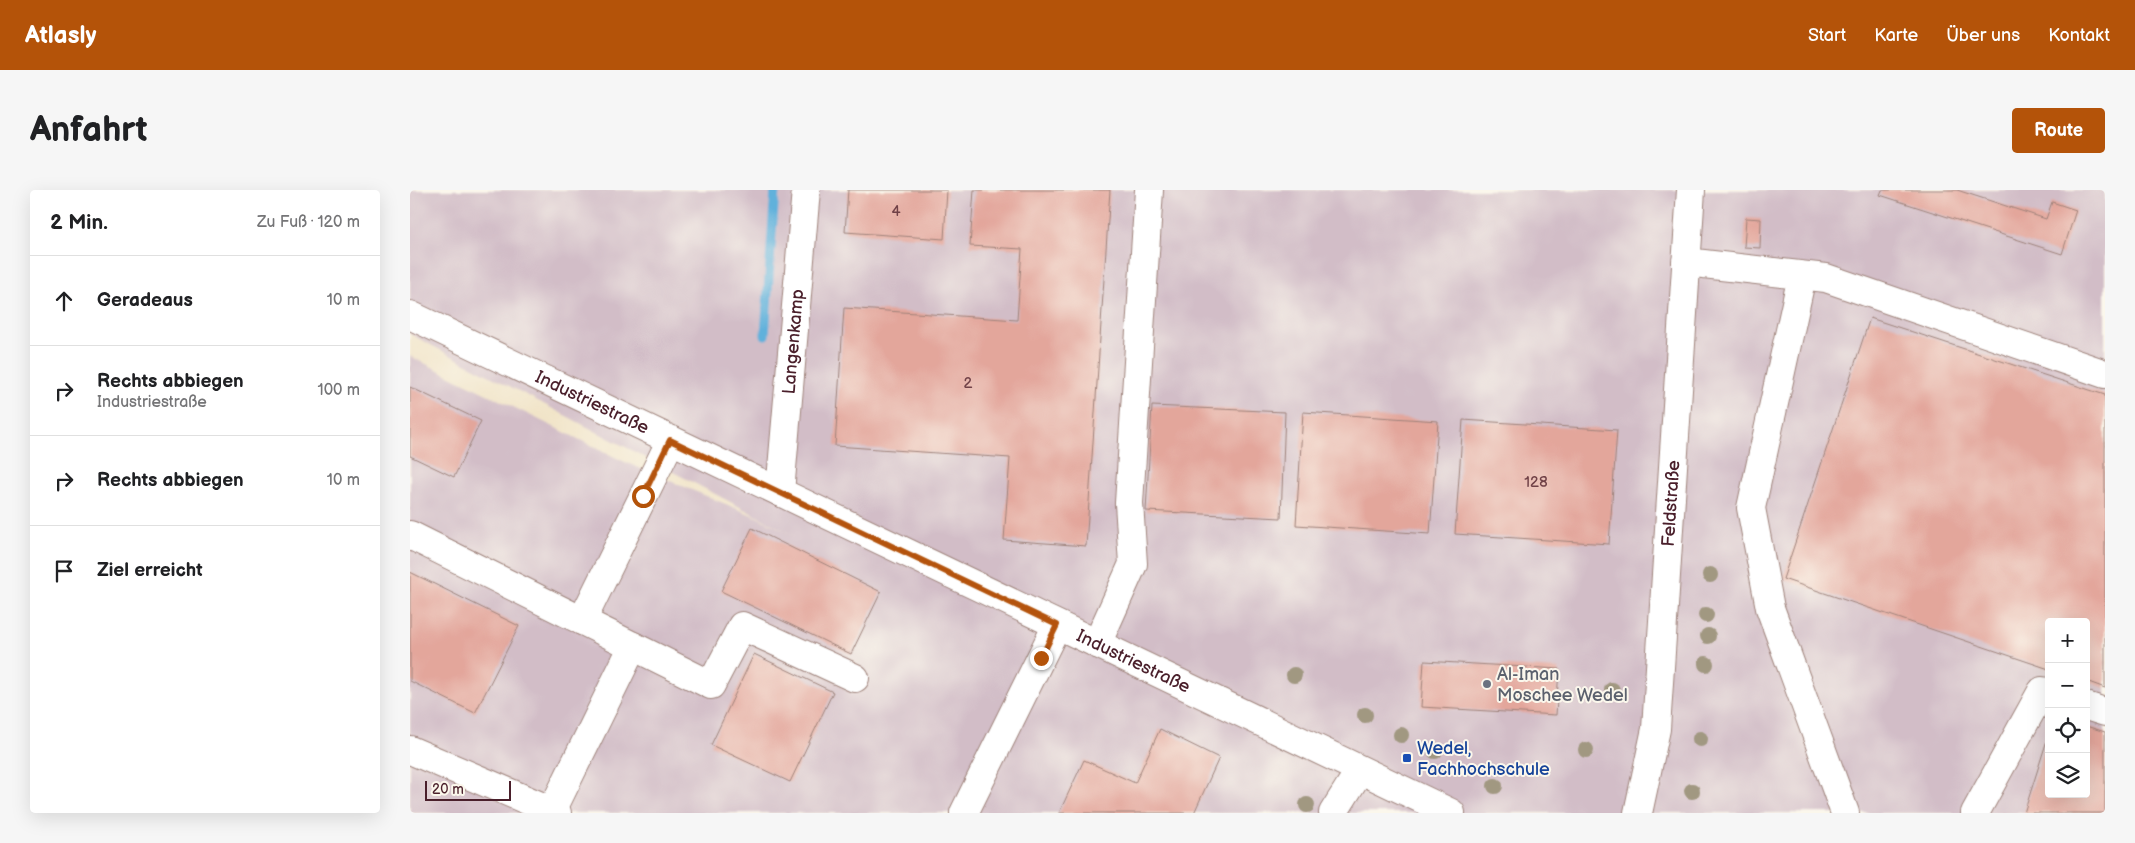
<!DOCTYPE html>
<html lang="de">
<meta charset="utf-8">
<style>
body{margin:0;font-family:"Balsamiq Sans",sans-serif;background:#f6f6f6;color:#202124}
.controls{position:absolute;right:15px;bottom:15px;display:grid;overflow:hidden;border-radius:5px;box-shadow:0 5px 20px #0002}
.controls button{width:45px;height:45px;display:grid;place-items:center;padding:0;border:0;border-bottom:1px solid #e0e0e0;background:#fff;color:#202124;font:25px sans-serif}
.scale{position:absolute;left:15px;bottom:12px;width:86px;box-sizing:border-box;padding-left:5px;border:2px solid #4a1f2b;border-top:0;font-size:14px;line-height:18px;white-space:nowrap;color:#4a1f2b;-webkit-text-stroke:4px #fbf7ec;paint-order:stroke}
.stop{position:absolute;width:15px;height:15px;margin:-11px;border:4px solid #b45309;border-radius:50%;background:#fff}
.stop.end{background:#b45309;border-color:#fff;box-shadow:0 1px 5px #0008}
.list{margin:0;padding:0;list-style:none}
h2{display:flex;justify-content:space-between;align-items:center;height:65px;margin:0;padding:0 20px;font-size:21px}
h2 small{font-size:16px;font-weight:400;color:#757577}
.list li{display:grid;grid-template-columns:32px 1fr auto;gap:15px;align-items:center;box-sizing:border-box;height:90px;padding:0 20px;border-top:1px solid #e0e0e0}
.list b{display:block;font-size:19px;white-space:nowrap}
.list p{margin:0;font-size:16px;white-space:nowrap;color:#757577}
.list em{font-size:16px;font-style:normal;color:#757577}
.icon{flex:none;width:28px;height:28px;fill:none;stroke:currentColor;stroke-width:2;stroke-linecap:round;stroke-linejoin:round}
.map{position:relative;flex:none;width:1695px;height:623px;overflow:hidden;border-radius:5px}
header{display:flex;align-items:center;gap:30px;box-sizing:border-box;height:70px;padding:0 25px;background:#b45309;color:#fff}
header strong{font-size:24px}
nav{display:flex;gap:28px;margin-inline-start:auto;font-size:18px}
.intro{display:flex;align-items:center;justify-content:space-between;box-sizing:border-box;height:120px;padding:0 30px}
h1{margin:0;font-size:35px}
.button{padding:12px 22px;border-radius:5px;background:#b45309;color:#fff;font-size:18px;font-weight:700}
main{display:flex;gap:30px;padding:0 30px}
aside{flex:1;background:#fff;border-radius:5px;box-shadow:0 5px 20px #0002}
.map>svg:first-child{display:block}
</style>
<header>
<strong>Atlasly</strong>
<nav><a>Start</a><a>Karte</a><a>Über uns</a><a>Kontakt</a></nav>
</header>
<div class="intro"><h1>Anfahrt</h1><a class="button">Route</a></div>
<main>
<aside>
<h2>2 Min.<small>Zu Fuß · 120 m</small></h2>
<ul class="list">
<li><svg class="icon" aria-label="ahead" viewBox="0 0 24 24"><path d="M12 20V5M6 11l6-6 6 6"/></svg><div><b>Geradeaus</b></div><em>10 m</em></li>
<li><svg class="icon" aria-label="right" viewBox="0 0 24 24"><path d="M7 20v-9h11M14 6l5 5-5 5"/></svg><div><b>Rechts abbiegen</b><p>Industriestraße</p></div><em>100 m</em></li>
<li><svg class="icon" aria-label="right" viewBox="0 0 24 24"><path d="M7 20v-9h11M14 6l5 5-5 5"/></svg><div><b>Rechts abbiegen</b></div><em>10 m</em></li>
<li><svg class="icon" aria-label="arrive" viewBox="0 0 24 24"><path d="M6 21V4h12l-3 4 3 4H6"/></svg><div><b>Ziel erreicht</b></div></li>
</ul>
</aside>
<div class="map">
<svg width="1695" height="623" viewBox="0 0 1695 623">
<rect width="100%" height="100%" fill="#fbf7ec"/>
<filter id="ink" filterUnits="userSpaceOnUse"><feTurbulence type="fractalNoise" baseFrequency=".02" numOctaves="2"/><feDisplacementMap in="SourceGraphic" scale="10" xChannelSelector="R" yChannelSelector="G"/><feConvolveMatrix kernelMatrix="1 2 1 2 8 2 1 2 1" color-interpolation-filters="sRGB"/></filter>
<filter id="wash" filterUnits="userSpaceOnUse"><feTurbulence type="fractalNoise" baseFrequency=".0096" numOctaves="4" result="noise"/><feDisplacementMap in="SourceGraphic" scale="20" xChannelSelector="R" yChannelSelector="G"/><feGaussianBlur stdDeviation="1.12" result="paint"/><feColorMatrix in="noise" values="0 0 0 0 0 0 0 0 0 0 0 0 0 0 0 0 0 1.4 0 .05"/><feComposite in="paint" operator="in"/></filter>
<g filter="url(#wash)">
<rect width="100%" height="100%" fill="#f1e4c8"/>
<!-- industrial -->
<path fill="#d2bdc7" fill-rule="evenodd" d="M0 0H1695V623H0V166L217 273 347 327 387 347 0 144ZM1639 432H1676V604H1639Z"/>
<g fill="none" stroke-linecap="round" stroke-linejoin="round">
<!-- stream -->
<polyline stroke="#60b1db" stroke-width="9" points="355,145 365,0"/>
</g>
<g id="blocks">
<!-- building -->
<g fill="#e3a69b">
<polygon points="438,0 537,0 534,49 435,42"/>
<polygon points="564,0 700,0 676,356 594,350 600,268 425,256 434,118 607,130 612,59 560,56"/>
<polygon points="1472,0 1547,0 1636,29 1642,12 1666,20 1652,64 1470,5"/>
<polygon points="1336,28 1351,29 1350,58 1334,57"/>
<polygon points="1460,128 1695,205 1695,498 1676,491 1676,432 1639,432 1639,479 1373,389"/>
<polygon points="0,197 71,231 44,287 0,266"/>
<polygon points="742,216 875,222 871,328 736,321"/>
<polygon points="893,222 1028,231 1020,344 886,335"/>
<polygon points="1053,230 1207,240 1199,354 1045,344"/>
<polygon points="342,338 471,402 441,464 311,401"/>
<polygon points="0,382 109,436 65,523 0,491"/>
<polygon points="344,464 423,502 380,592 301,555"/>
<polygon points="1014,471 1149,479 1146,525 1011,517"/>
<polygon points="1676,536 1695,542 1695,623 1614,623 1638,547 1639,604 1676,604"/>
<polygon points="750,539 809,568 784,623 649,623 674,570 725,593"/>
</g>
</g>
</g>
<g filter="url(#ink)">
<use href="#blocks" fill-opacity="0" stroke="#9e827a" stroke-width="1"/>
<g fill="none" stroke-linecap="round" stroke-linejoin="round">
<!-- minor casing -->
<g stroke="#9e827a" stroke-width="30">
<g id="minor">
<polyline points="1276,72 1416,88 1695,184"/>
<polyline points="1392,86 1341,318 1360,418 1435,623"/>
<path id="s1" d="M0 125 1041 623"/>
<path id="s2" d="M370 302 396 0"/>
<polyline points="0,345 301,495 332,436 445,488"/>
<polyline points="172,431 261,250"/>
<polyline points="687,454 723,374 719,313 739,0"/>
<polyline points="1676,516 1695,522"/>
<polyline points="0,560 147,623"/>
<polyline points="142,621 223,456"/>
<polyline points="554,623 647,435"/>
<polyline points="923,623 950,580"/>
<path id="s3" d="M1228 623 1246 539 1281 0"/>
<polyline points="1565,623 1632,501 1639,503"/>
</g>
</g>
<!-- minor -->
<use href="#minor" stroke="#fff" stroke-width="28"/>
</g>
<!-- trees -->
<g fill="#a19881">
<circle cx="1300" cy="385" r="8"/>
<circle cx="1296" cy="425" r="8"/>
<circle cx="1298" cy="446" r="8"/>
<circle cx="1296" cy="474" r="8"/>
<circle cx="884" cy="485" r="8"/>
<circle cx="1202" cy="500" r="8"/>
<circle cx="955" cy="525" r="8"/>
<circle cx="991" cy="545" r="8"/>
<circle cx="1290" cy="549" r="8"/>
<circle cx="1176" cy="560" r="8"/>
<circle cx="1025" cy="561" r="8"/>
<circle cx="1085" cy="596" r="8"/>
<circle cx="1282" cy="601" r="8"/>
<circle cx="897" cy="615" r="8"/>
</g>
</g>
<g fill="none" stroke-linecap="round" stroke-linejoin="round" filter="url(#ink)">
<!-- route -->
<polyline stroke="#b45309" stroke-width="6" points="233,306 260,250 647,435 631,468"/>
</g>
<!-- markers -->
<circle fill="#6b7280" stroke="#fbf7ec" stroke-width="2" cx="1077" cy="494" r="5"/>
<rect fill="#1a4fb4" stroke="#fbf7ec" stroke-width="2" x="992" y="563" width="10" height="10" rx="2.5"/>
<g text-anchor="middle" stroke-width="4" stroke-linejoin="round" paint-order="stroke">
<!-- number labels -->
<g font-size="15" fill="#704147">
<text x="486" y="26">4</text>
<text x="558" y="198">2</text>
<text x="1126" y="297">128</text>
</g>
<!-- street labels -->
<g font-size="18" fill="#4a1f2b" stroke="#fbf7ec">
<text dy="6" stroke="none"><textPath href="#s2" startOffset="151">Langenkamp</textPath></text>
<text dy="6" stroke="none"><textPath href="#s1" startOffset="202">Industriestraße</textPath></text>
<text dy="6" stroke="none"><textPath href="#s3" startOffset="312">Feldstraße</textPath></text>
<text dy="6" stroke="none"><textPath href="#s1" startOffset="802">Industriestraße</textPath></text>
</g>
<!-- worship labels -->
<g font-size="18" fill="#5b616d" stroke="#fbf7ec" text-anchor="start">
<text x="1087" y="490">Al-Iman<tspan x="1087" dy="21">Moschee Wedel</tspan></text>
</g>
<!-- transit labels -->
<g font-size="18" fill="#164399" stroke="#fbf7ec" text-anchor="start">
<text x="1007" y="564">Wedel,<tspan x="1007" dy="21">Fachhochschule</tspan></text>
</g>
</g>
</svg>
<div class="controls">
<button>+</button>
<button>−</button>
<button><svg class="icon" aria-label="locate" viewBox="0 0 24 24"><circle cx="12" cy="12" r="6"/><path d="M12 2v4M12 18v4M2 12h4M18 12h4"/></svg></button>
<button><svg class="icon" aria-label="layers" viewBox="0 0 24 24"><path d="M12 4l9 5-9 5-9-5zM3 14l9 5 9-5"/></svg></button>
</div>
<div class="scale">20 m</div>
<div class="stop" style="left:233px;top:306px"></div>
<div class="stop end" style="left:631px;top:468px"></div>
</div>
</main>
